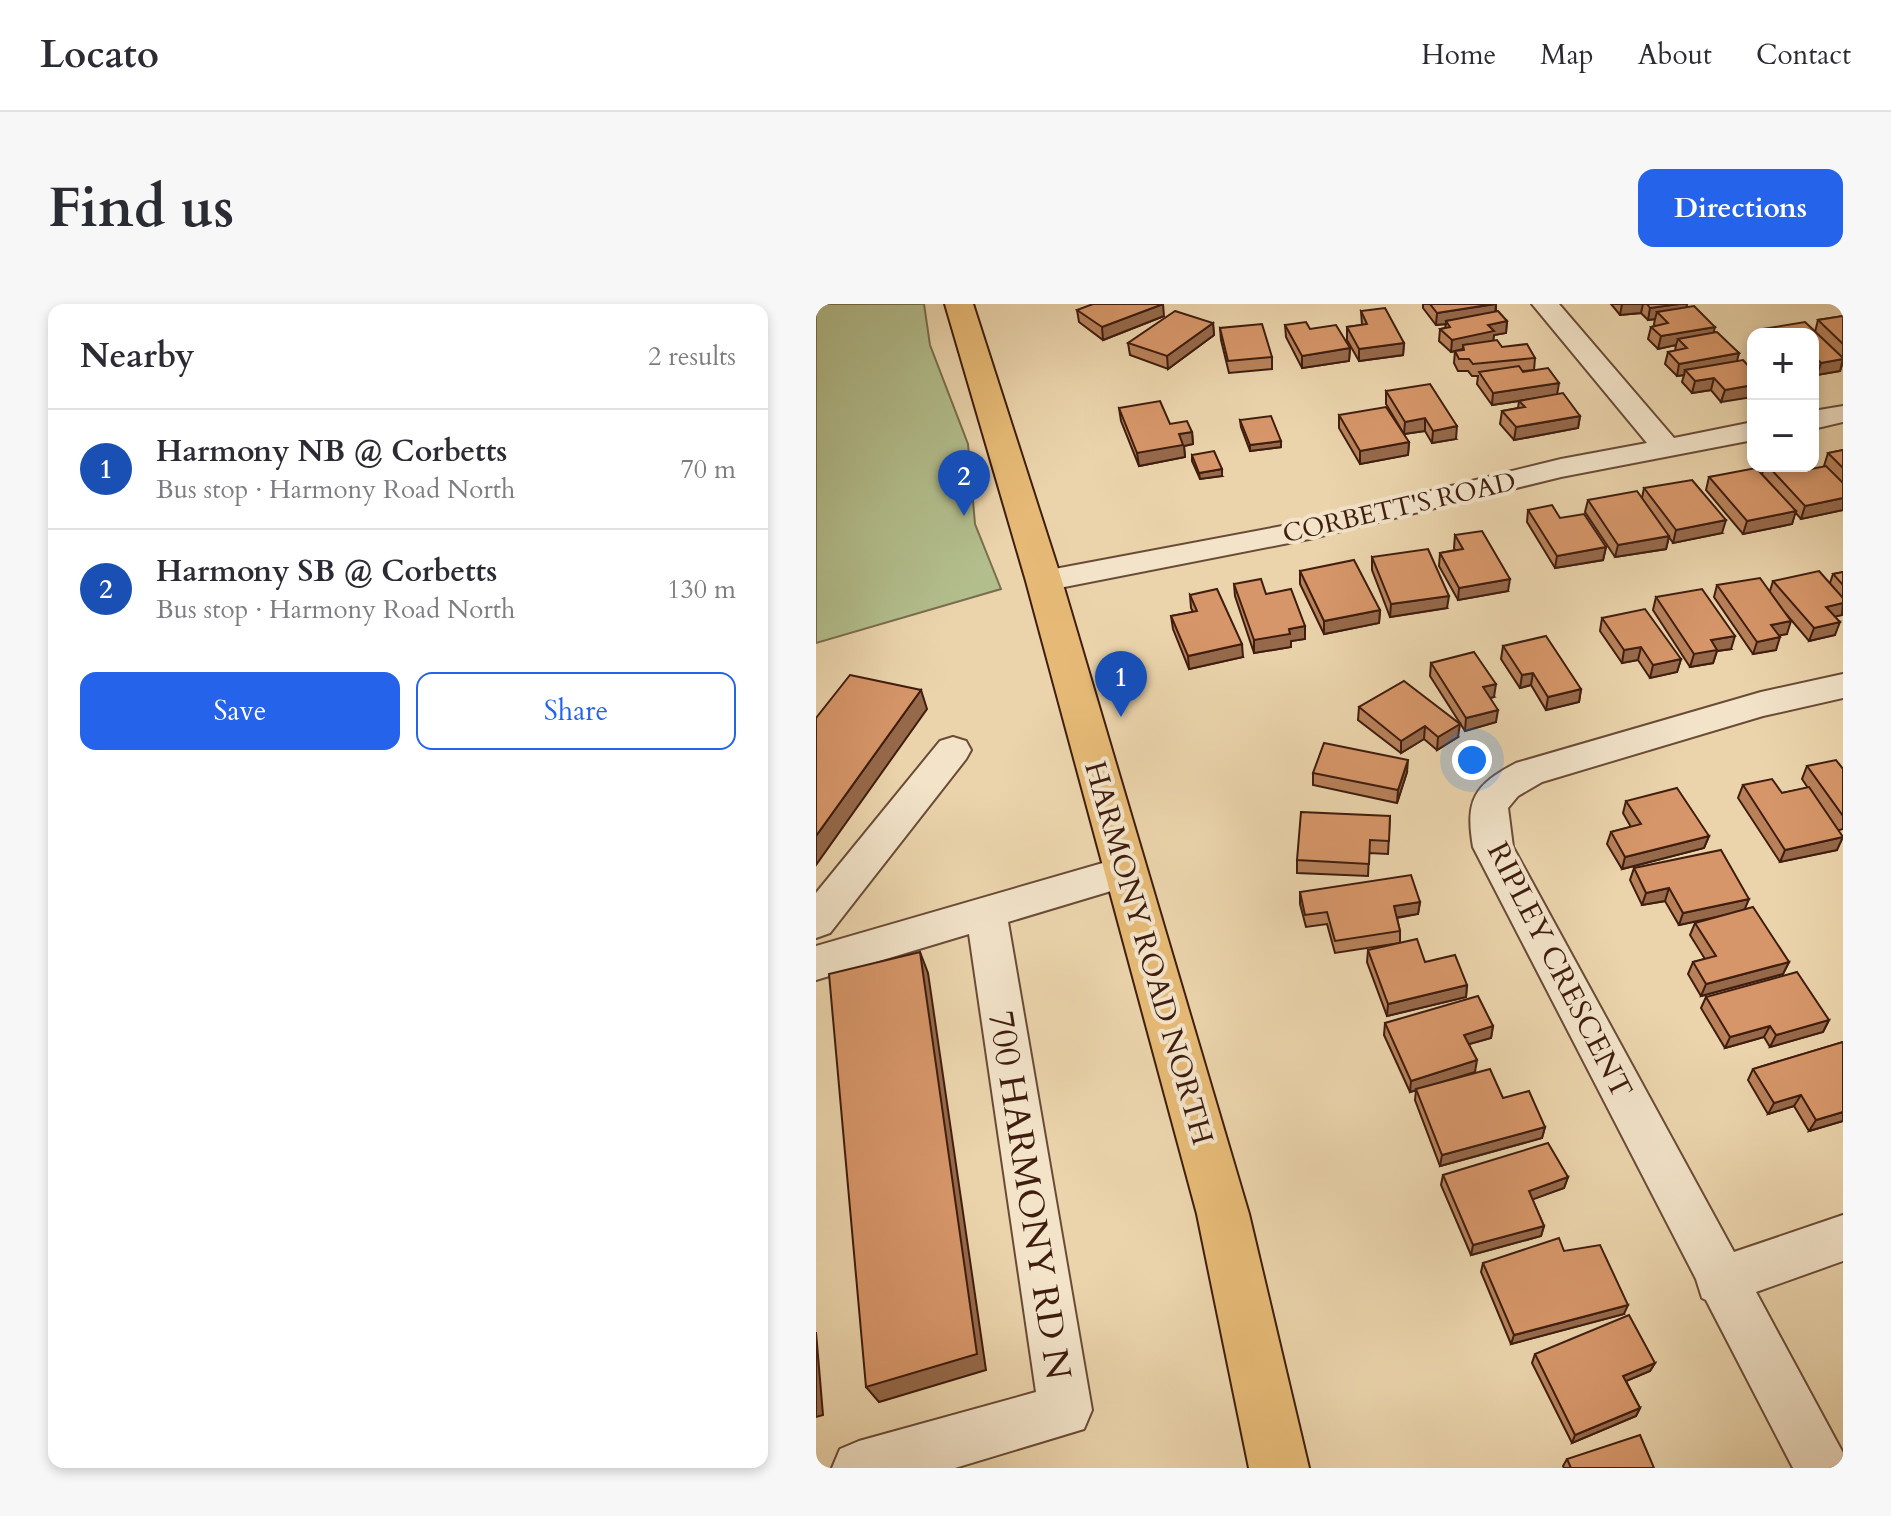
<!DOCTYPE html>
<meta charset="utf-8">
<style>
body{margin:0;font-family:Cardo,serif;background:#f7f7f7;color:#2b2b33}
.controls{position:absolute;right:24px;top:24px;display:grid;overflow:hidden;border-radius:16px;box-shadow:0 4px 12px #0003}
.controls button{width:72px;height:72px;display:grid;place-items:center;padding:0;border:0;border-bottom:2px solid #e1e1e2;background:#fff;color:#2b2b33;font:40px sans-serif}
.you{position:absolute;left:656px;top:456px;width:28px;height:28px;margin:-20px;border:6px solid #fff;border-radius:50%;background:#1a73e8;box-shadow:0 0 0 12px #1a73e833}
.badge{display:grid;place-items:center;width:52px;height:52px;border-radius:50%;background:#2563eb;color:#fff;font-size:26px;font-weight:700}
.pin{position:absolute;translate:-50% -66px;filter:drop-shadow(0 2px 4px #0008)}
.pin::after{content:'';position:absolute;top:42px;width:28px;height:24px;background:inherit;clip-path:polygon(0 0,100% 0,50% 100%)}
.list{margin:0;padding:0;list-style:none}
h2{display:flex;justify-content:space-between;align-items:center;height:104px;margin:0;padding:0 32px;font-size:34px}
h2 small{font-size:26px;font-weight:400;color:#7c7c81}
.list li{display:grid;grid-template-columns:52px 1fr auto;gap:24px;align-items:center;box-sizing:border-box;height:120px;padding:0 32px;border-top:2px solid #e1e1e2}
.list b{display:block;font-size:30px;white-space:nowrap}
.list p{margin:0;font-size:26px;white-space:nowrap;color:#7c7c81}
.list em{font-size:26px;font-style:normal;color:#7c7c81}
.actions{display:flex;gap:16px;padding:24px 32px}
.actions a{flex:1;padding:18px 0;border:2px solid #2563eb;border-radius:16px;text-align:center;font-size:28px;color:#2563eb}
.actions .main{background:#2563eb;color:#fff}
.map{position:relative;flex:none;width:1027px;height:1164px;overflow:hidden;border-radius:16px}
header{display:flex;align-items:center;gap:48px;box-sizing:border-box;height:112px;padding:0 40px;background:#fff;border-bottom:2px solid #e1e1e2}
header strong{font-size:38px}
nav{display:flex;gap:44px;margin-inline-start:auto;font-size:28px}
.intro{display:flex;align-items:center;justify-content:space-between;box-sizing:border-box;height:192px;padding:0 48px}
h1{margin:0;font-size:56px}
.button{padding:20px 36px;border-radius:16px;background:#2563eb;color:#fff;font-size:28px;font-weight:700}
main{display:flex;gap:48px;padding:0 48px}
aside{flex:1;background:#fff;border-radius:16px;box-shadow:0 4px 12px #0003}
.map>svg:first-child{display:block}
</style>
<header>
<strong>Locato</strong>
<nav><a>Home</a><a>Map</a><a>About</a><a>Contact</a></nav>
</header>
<div class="intro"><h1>Find us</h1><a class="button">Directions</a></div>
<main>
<aside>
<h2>Nearby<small>2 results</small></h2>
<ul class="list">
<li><span class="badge" style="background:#1a4fb4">1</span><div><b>Harmony NB @ Corbetts</b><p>Bus stop · Harmony Road North</p></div><em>70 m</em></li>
<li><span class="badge" style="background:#1a4fb4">2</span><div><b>Harmony SB @ Corbetts</b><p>Bus stop · Harmony Road North</p></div><em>130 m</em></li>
</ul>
<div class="actions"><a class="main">Save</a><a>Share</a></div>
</aside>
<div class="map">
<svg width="1027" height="1164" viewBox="0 0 1027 1164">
<rect width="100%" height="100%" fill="#ebd4ac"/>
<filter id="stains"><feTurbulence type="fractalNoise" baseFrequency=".0025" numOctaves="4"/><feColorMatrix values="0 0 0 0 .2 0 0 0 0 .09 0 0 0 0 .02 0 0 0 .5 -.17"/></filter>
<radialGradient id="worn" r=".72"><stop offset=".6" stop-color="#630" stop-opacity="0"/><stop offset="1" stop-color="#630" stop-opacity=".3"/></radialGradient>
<!-- green -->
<polygon fill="#b3be8d" stroke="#796e4e" stroke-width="2" points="0,0 108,0 114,41 152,140 159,220 185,285 0,339"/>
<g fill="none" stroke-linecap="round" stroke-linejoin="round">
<!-- minor casing -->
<g stroke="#6a4b36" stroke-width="4">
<g id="minor">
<polygon points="716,0 743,0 858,134 937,118 937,136 745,173 493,235 228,287 217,284 212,277 217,270 228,267 493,217 745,155 831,139"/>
<polygon points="1027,102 1027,118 997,125 997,107"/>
<path d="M1027 370V394L947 412 726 478 702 492 692 504 697 543 918 948 1027 911V957L940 988 1027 1149V1164H977L890 996 886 994 880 975 657 543C649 496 658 481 700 459L945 388Z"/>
<polygon points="137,433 150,437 155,446 150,455 14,629 0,634 0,589 124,437"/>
<polygon points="311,552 325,556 331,567 325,578 192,618 276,1106 268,1125 139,1164 16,1164 24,1145 43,1137 220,1088 153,630 0,676 0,642"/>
</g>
</g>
<!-- major casing -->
<g stroke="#3f1d0f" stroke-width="4">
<polygon id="major" points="129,0 157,0 246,277 433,910 493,1164 433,1164 381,910 210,277"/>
</g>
<!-- minor -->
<use href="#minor" fill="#f2e3c9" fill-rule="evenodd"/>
<!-- major -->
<use href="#major" fill="#e6ba76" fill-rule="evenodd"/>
</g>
<!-- wall -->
<g fill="#b8815a" stroke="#3f1d0f" stroke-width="2">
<polygon points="607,0 680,0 680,7 691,17 690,29 678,31 677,36 686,43 719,54 718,66 707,67 742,90 764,112 762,124 698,136 684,120 686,107 702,104 703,97 676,101 661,80 662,72 656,72 652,67 642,67 638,59 639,47 635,48 623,37 624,25 629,24 630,20 620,21 607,4"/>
<polygon points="795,0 871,0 870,3 923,49 905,98 895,86 876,89 866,78 868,71 861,72 849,60 852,48 859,47 860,41 842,45 832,35 835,23 839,22 838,20 839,15 832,16 825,9 804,11"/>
<polygon points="261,6 348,12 287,36 263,18"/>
<polygon points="545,7 588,39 587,51 543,57 531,36 531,23 546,21"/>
<polygon points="1027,12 1027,58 1024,67 1001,71 997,67 997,30 946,30 947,25 999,28 1002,16"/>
<polygon points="397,19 398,31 352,65 314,51 312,39"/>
<polygon points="469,21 494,25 534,44 533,57 486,64 470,33"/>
<polygon points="404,24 456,53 456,65 413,69 405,36"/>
<polygon points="570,87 640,135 616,139 609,127 588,130 570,100"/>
<polygon points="303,104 376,128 377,140 368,142 369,153 323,162 305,117"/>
<polygon points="523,111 593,138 592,151 544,160 523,124"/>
<polygon points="424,116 465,137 465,143 434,147 425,123"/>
<polygon points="1027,146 1027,206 985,215 979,208 976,220 927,230 890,186 893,173 946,170 949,162 980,162 985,167 1009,163 1008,162 1012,149"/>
<polygon points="376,151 406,172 384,175 376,157"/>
<polygon points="828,184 906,229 857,239 853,233 850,245 799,253 769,208 772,196 826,194"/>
<polygon points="712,206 744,214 790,243 787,256 739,264 711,218"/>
<polygon points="639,231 692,287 642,296 623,262 624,249 639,246 638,244"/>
<polygon points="556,253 631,304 574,313 556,266"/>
<polygon points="484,267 564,306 563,319 508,330 484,280"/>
<polygon points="1027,268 1027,308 1026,311 1018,312 1019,331 993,337 971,311 971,330 962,331 960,346 937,350 898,293 901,281 954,287 957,277 1014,279 1017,270"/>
<polygon points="418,280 450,290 489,322 489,335 475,337 475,343 438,349 419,292"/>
<polygon points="374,291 427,353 373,365 357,325 355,312 377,308 375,304"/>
<polygon points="840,293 915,345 901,347 897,359 874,363 837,306"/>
<polygon points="786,314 865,355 861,368 834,374 822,356 806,359 784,327"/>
<polygon points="687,342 765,385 763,398 730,406 715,381 704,384 685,355"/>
<polygon points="615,359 678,393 674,394 680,418 649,427 614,372"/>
<polygon points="543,403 642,433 621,446 608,435 585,449 542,416"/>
<polygon points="991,462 1027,465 1027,525 1023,526 1021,546 964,558 922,494 927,481 966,489 992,484 986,475"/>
<polygon points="591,468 581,499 497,481 497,469"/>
<polygon points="810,497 893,532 888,544 806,565 791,540 795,528 815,523 807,509"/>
<polygon points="574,512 572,550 553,549 552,572 481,569 481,556"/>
<polygon points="818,564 928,606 973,658 967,670 885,692 872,670 877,658 889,655 874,631 879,619 905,612 863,621 849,597 826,601 814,576"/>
<polygon points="484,588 604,598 602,610 581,614 584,627 584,639 519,649 511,620 490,623 484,600"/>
<polygon points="552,646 609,658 651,681 650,693 571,712 551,658"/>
<polygon points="890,693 1013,716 1007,728 954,743 948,733 909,744 885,704"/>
<polygon points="569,719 677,722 675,734 653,740 659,768 628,778 687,794 729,823 726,834 624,862 599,796 600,786 594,788 568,731"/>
<polygon points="1027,738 1027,817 993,827 978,802 952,810 932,776 937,765"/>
<polygon points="627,871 752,873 748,884 716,895 728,922 725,932 655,951 625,881"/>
<polygon points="748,947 808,1010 695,1040 665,968 667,959"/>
<polygon points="719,1050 839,1059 834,1067 810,1077 824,1104 820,1112 756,1139 716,1059"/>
<polygon points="751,1155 838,1164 748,1164 747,1162"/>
</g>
<!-- shaded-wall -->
<g fill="#96694a" stroke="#3f1d0f" stroke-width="2">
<polygon points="347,0 348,12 287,36 286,23"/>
<polygon points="680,0 679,12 630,17 630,20 620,21 621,9"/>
<polygon points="806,0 827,0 825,9 804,11"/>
<polygon points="863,0 871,0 869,11 841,8 839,15 832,16 834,4"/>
<polygon points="691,17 690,29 678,31 677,39 647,41 647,45 635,48 636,36 672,21"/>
<polygon points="397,19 398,31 352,65 351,52"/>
<polygon points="899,23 896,35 862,35 860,41 842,45 845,32"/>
<polygon points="588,39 587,51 543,57 543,45"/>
<polygon points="534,44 533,57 486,64 486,52"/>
<polygon points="923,49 920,61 869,66 868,71 861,72 863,60"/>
<polygon points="1027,55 1024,67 1001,71 1005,59"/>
<polygon points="898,74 895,86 876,89 879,77"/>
<polygon points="743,79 741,91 676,101 677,89"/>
<polygon points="937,81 937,93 905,98 909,86"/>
<polygon points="764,112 762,124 698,136 700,123"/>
<polygon points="609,114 609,127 588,130 589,118"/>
<polygon points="641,122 640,135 616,139 617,127"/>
<polygon points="376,128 377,140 368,142 369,153 323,162 321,149 363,130"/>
<polygon points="465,137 465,143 434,147 434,141"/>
<polygon points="593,138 592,151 544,160 544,147"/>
<polygon points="406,165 406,172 384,175 383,169"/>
<polygon points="1027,194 1027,206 985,215 989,202"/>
<polygon points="980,207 976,220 927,230 931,217"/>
<polygon points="910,216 906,229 857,239 860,226"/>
<polygon points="853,232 850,245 799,253 802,241"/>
<polygon points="790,243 787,256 739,264 741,252"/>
<polygon points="694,275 692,287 642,296 643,284"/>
<polygon points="633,292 631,304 574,313 575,300"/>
<polygon points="1027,299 1026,311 1005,316 1010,303"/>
<polygon points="564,306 563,319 508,330 508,317"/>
<polygon points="975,317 971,330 951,334 955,321"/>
<polygon points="1024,318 1019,331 993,337 998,324"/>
<polygon points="489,322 489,335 475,337 475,343 438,349 438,336 473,325"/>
<polygon points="919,332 915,345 901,347 897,359 874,363 878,350 895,336"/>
<polygon points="964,333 960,346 937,350 941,338"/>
<polygon points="426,340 427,353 373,365 372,352"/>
<polygon points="825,343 822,356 806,359 808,346"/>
<polygon points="865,355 861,368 834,374 837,361"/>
<polygon points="717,369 715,381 704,384 706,371"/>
<polygon points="680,380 678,393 666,396 667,383"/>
<polygon points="765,385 763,398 730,406 732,393"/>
<polygon points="105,386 111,405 0,561 0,532"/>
<polygon points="682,406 680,418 649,427 650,414"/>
<polygon points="644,420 642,433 621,446 622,433"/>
<polygon points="609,422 608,435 585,449 585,437"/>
<polygon points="592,456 591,468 581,499 582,486"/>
<polygon points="893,532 888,544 806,565 809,553"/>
<polygon points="1027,533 1021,546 964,558 969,546"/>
<polygon points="853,584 849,597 826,601 830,589"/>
<polygon points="933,595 928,607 863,621 867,609"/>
<polygon points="604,598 602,610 577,614 578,602"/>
<polygon points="104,648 112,669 170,1066 63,1098 50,1083"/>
<polygon points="973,658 967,670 885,692 890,680"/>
<polygon points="651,681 650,693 571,712 572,700"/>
<polygon points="1013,716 1007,728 954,743 960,731"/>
<polygon points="677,722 675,734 646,742 648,731"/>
<polygon points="954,722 948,733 909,744 914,733"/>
<polygon points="661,756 659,768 594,788 595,777"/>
<polygon points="985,791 978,802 952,810 958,799"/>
<polygon points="1027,808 1027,817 993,827 1000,816"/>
<polygon points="729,823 726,834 624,862 626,851"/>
<polygon points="752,873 748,884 710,898 713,887"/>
<polygon points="728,922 725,932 655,951 657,941"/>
<polygon points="812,1001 808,1010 695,1040 698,1031"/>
<polygon points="0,1028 7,1111 0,1113"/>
<polygon points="839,1059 834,1067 803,1080 807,1072"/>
<polygon points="824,1104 820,1112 756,1139 759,1131"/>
</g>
<!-- building -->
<g fill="#d69669" stroke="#3f1d0f" stroke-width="2">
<polygon points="277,0 347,0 286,23 261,6"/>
<polygon points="614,0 678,0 621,9"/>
<polygon points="831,0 863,0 834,4"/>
<polygon points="878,2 899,23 845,32 835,23 852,19 841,8"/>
<polygon points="569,4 588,39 543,45 531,23 551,20 545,7"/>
<polygon points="359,7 397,19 351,52 312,39"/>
<polygon points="682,7 691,17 672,21 678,27 636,36 624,25 634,23 630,17"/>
<polygon points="1027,12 1027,40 1002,16"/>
<polygon points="490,18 494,25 520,21 534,44 486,52 469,21"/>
<polygon points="989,18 1027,54 1027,55 1005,59 997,51 997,30 952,30 947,25"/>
<polygon points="446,20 456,53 412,57 404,24"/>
<polygon points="901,28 923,49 863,60 852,48 871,44 862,35"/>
<polygon points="681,36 686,43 711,40 719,54 657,60 653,55 643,55 639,47 648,46 647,41"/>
<polygon points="927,56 937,67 937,81 909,86 898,74 879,77 869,66"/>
<polygon points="703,62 707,68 732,64 743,79 677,89 663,68"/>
<polygon points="614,80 641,122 617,127 609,114 589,118 570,87"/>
<polygon points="747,89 764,112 700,123 686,107 709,103 703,97"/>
<polygon points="344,97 354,120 371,117 376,128 363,130 367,141 321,149 303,104"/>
<polygon points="570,103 593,138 544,147 523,111"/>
<polygon points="455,112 465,137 434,141 424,116"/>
<polygon points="1027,146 1027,164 1012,149"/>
<polygon points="398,147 406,165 383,169 376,151"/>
<polygon points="952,162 980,162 985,167 1010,162 1027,179 1027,194 989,202"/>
<polygon points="940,164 980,207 931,217 893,173"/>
<polygon points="876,176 910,216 860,226 828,184"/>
<polygon points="821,187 853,232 802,241 772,196"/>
<polygon points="736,201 744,214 768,210 790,243 741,252 712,206"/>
<polygon points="666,227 694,275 643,284 624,249 647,245 639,231"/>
<polygon points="612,245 633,292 575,300 556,253"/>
<polygon points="538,256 564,306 508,317 484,267"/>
<polygon points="1003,267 1027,294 1027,299 1010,303 1024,318 998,324 957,277"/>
<polygon points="1027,268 1027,281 1017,270"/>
<polygon points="944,274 975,317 955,321 964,333 941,338 901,281"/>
<polygon points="445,275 450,290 475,285 489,322 473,325 474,330 438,336 418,280"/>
<polygon points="401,285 426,340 372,352 355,312 381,307 374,291"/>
<polygon points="886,285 919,332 895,336 901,346 878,350 840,293"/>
<polygon points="829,305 865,355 837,361 825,343 808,346 786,314"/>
<polygon points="730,332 765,385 732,393 717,369 706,371 687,342"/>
<polygon points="658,348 680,380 667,383 682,406 650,414 615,359"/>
<polygon points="34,371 105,386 0,532 0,414"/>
<polygon points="588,377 644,420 622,433 609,422 585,437 543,403"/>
<polygon points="508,439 592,456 582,486 497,469"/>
<polygon points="1020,456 1027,465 1027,512 991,462"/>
<polygon points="956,475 966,489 993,483 1027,533 969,546 927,481"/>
<polygon points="861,484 893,532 809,553 795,528 825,520 810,497"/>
<polygon points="485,508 574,512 573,537 554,536 553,560 481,556"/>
<polygon points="905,546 933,595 867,609 853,584 830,589 818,564"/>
<polygon points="595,571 604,598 578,602 584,627 519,637 511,608 489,611 484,588"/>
<polygon points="937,603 973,658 890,680 877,658 900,652 879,619"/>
<polygon points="601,635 609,658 639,651 651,681 572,700 552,646"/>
<polygon points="104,648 161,1050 50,1083 13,670"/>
<polygon points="981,668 1013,716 960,731 954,722 914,733 890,693"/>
<polygon points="662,692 677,722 648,731 661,756 595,777 569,719"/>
<polygon points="1027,738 1027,808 1000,816 985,791 958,799 937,765"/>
<polygon points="674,765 687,794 713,787 729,823 626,851 600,785"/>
<polygon points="732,839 752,873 713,887 728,922 657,941 627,871"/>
<polygon points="743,934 748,947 784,941 812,1001 698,1031 667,959"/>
<polygon points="813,1011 839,1059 807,1072 824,1104 759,1131 719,1050"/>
<polygon points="824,1131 838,1164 755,1164 751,1155"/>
</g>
<g text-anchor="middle" stroke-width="8" stroke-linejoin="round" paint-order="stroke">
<!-- far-street labels -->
<g font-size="26" fill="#3f1d0f" stroke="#f2e3c9">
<text transform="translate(583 203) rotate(-13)" y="9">CORBETT'S ROAD</text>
</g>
<!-- street labels -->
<g font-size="30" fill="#3f1d0f" stroke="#f2e3c9">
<text transform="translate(333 649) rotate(74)" y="10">HARMONY ROAD NORTH</text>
<text transform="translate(744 666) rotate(63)" y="10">RIPLEY CRESCENT</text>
</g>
<!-- near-street labels -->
<g font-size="36" fill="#3f1d0f" stroke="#f2e3c9">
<text transform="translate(215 891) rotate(81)" y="13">700 HARMONY RD N</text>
</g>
</g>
<rect width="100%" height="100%" filter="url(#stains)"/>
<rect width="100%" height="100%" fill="url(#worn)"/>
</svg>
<div class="controls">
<button>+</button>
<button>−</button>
</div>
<div class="you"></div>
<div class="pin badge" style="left:305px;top:413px;background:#1a4fb4">1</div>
<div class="pin badge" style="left:148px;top:212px;background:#1a4fb4">2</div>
</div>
</main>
